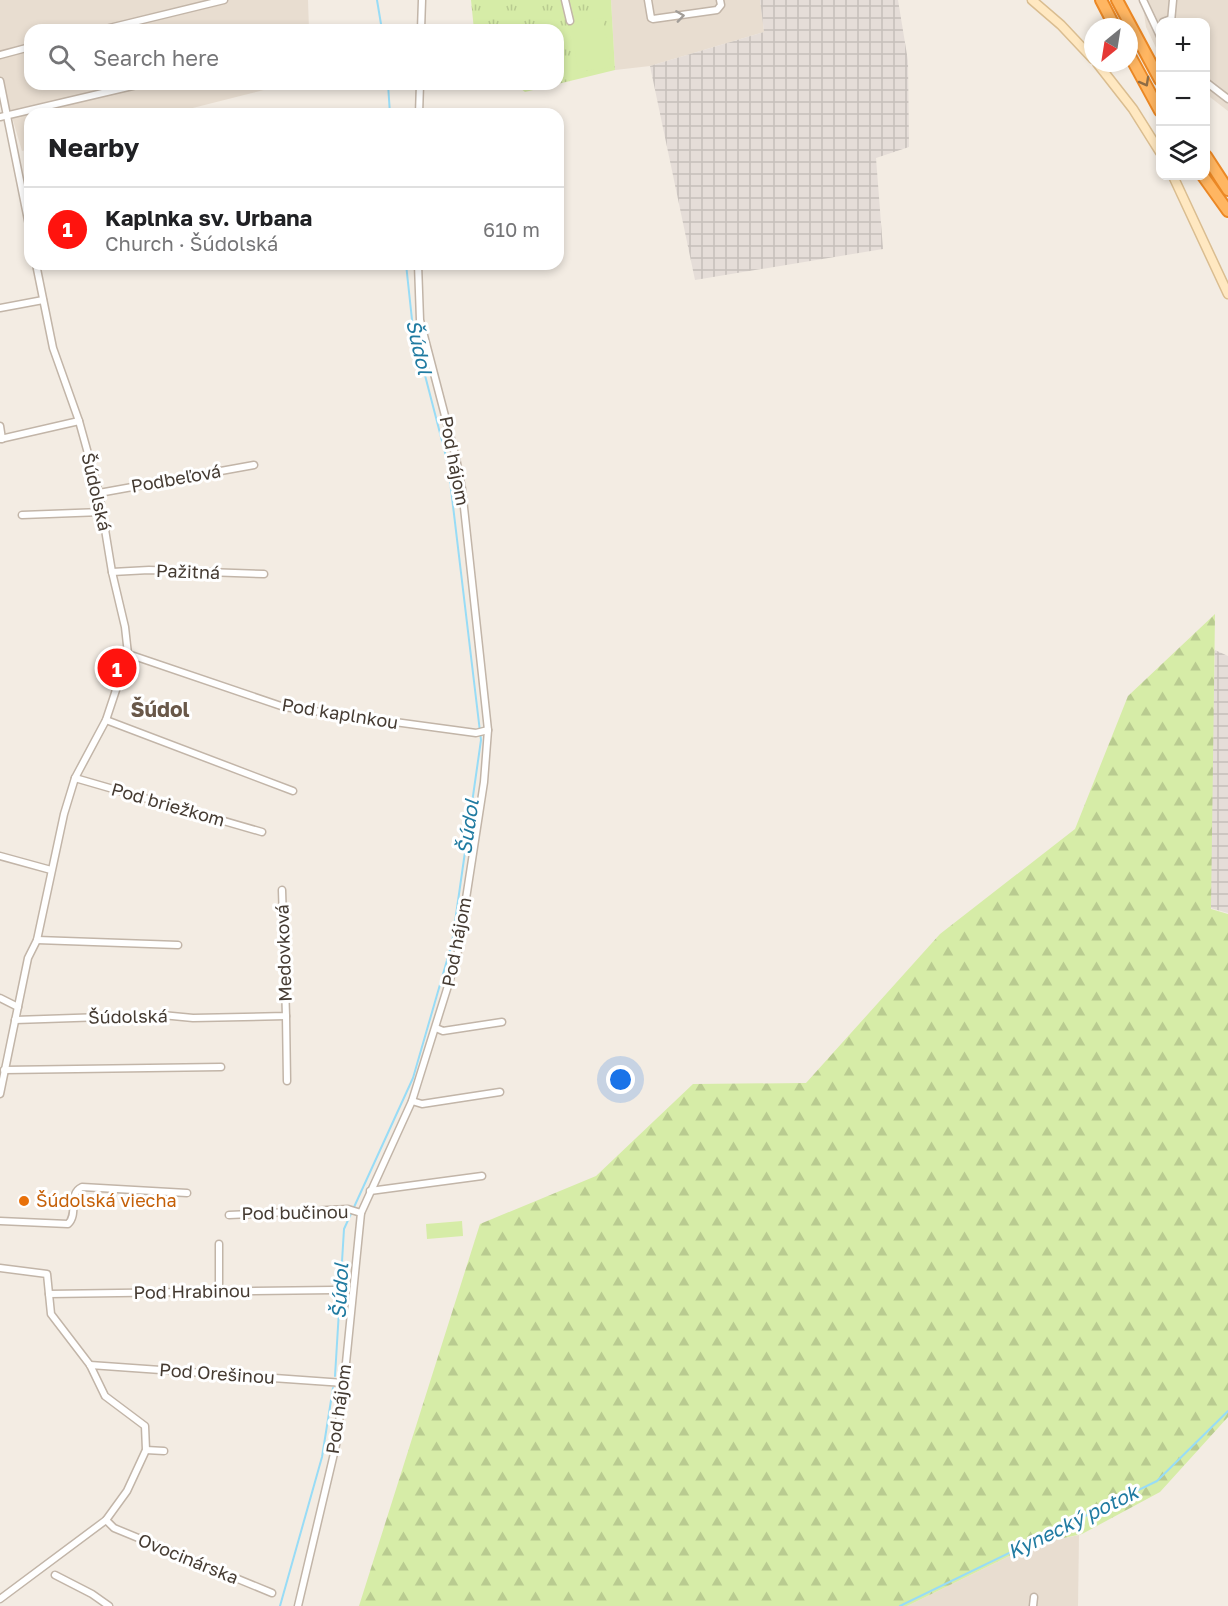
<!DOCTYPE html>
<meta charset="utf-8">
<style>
body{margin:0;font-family:"Golos Text",sans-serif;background:#f2f2f2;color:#202124}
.controls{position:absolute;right:18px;top:18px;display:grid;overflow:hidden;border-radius:12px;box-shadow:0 3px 9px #0003}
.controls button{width:54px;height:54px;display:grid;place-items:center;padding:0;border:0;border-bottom:2px solid #e0e0e0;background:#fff;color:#202124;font:30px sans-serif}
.compass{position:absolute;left:1084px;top:18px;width:54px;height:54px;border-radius:50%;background:#fff;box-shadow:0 3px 9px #0003;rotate:210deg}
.you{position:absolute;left:621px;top:1080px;width:21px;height:21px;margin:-15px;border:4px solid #fff;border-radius:50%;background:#1a73e8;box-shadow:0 0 0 9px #1a73e833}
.badge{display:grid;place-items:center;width:39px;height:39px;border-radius:50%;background:#ff130e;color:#fff;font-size:20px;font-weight:700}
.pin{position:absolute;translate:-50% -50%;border:3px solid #fff;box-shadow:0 2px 6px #0006}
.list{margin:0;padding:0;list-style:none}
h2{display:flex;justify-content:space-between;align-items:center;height:78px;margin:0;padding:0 24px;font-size:26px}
h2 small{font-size:20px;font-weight:400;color:#757577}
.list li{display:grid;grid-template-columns:39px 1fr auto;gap:18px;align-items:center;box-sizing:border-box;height:84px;padding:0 24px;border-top:2px solid #e0e0e0}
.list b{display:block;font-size:22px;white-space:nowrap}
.list p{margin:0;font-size:20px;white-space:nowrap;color:#757577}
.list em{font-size:20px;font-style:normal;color:#757577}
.icon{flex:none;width:33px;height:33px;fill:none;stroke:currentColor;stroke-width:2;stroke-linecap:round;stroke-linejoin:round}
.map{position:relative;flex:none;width:1228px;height:1606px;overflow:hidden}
.search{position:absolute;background:#fff;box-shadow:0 3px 9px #0003;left:24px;top:24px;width:540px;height:66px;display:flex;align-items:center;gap:15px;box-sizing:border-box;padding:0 21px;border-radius:18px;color:#757577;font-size:22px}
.panel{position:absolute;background:#fff;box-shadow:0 3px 9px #0003;left:24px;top:108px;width:540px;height:162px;border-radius:18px}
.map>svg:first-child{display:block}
</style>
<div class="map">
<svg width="1228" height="1606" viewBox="0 0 1228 1606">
<defs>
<pattern id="industrial-grid" width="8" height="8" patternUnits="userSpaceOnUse" patternTransform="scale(1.5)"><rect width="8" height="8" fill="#e5ddd8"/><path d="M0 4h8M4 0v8" fill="none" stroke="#c6bfba"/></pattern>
<pattern id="grass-tufts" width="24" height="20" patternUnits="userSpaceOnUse" patternTransform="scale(1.5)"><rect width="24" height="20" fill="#d6eca7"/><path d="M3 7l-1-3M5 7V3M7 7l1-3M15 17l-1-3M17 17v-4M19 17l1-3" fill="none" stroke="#b9cb90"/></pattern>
<pattern id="forest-firs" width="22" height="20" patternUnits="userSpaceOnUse" patternTransform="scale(1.5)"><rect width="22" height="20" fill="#d6eca7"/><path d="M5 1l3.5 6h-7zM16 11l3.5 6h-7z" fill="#b9cb90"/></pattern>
</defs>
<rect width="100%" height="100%" fill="#f3ece3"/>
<!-- residential -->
<g fill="#e8ddd0">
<polygon points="0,0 308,0 309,30 30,30 30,84 287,84 169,114 30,114 30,149 22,151 0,76"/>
<polygon points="611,0 760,0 764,32 650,66 615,70"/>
<polygon points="1142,0 1228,0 1228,111 1206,94 1206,22 1160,22 1160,56 1146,27"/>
<polygon points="1079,1535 1078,1606 907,1606 1032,1545"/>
</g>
<!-- industrial -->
<g fill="url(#industrial-grid)">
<polygon points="760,0 898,0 908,61 909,147 876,158 883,249 695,280 650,66 764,32"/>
<polygon points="1215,650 1228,656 1228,913 1207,907"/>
</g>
<!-- grass -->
<polygon fill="url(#grass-tufts)" points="471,0 611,0 615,70 525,92 515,84 558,84 558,30 474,30"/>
<!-- forest -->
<polygon fill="url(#forest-firs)" points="1215,614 1211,909 1228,914 1228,1417 1160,1492 1082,1534 1032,1545 907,1606 359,1606 480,1224 596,1176 693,1084 806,1083 940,934 1075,829 1128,696"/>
<!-- pitch -->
<g fill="#d6eca7">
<polygon points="603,18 611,67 578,72 571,22"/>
<polygon points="462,1221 463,1236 427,1239 426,1224"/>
</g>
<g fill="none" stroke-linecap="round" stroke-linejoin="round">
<!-- stream -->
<g stroke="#98dcf6" stroke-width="2">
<polyline points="377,0 382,30"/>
<polyline points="388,84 390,114"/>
<polyline points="335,1376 344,1229 413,1078 452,943 481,740 448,464 413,329 406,264"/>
<polyline points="280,1606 322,1457 333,1388"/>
<polyline points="900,1606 1157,1481 1228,1411"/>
</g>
<!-- street casing -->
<g stroke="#c2b5a8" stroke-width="9">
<g id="street">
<polyline points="565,0 570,21"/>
<polyline points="648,0 651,18 653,19 717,10 721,5 720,0"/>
<polyline points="1143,0 1160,36"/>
<polyline points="1163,22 1171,19"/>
<polyline points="1171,22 1173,0"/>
<polyline points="101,30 224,0"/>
<polyline points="421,30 422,0"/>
<polyline points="0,55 30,47"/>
<polyline points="0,81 30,230"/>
<polyline points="1206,82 1228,99"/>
<polyline points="419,114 420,84"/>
<polyline points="0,117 141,84"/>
<polyline points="0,308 43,300"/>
<polyline points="0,426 2,439"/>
<polyline points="0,439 79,421"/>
<polyline points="99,493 254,465"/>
<polyline points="22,515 102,512"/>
<polyline points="112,572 149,570 264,574"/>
<polyline points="128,654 284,707 476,733 488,730"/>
<polyline points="106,720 293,791"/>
<polyline points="75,778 262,832"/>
<polyline points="0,856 51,870"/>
<polyline points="37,940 178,945"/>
<polyline points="0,998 18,1007"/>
<polyline points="286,1016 287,1081"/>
<polyline points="15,1020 162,1015 193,1018 286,1016 282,890"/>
<polyline points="436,1028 443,1031 502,1022"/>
<polyline points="4,1070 221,1067"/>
<polyline points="0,1094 28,958 37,940 64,814 75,778 106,720 128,654 125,627 112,572 99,493 79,421 53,348 36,264"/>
<polyline points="412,1101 422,1104 500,1092"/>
<polyline points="370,1191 482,1176"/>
<polyline points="229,1215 348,1209 361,1213"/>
<path d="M0 1221 68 1224C79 1214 67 1194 82 1187L187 1193"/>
<polyline points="0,1268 47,1274 51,1314 90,1365 105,1396 145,1426 146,1450 127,1491 106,1520 0,1599"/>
<polyline points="219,1292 219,1244"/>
<polyline points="49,1294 334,1290"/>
<polyline points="90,1365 344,1383"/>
<polyline points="146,1450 164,1451"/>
<polyline points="106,1520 114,1528 272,1593"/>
<polyline points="55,1575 92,1594 109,1606"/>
<polyline points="298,1606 336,1445 344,1383 361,1213 412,1101 457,957 484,782 488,730 462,489 456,458 420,320 418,264"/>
<polyline points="1033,1606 1034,1597"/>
</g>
</g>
<!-- secondary casing -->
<g stroke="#dabd90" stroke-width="11">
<g id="secondary">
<polyline points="1032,0 1061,25 1093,59"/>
<polyline points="1097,63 1133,109 1160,152"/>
<polyline points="1173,176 1228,294"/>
</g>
</g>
<!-- highway casing -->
<g stroke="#eb8825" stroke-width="14">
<g id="highway">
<polyline points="1101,0 1115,27"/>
<polyline points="1117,0 1160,80"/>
<polyline points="1129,54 1160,111"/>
<polyline points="1206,156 1228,190"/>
<polyline points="1203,176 1228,211"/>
</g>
</g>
<!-- street -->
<use href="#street" stroke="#fff" stroke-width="6"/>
<!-- secondary -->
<use href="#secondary" stroke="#ffe8c1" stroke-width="8"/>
<!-- highway -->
<use href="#highway" stroke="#ffb662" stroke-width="10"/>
</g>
<!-- one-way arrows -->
<defs><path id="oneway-chevron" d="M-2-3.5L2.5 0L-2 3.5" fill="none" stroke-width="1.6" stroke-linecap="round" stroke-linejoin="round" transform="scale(1.5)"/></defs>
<use stroke="#a29d98" href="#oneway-chevron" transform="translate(680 16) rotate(-8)"/>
<use stroke="#8f6c45" href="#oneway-chevron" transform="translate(1145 82) rotate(61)"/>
<!-- markers -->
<circle fill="#e8710a" stroke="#fff" stroke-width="2" cx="24" cy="1201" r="6"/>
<g text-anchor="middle" stroke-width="6" stroke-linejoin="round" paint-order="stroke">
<!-- street labels -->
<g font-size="18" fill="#453b32" stroke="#fff">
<text transform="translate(454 461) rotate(79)" y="6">Pod hájom</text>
<text transform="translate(176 479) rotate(-10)" y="6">Podbeľová</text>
<text transform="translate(96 492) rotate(77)" y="6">Šúdolská</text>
<text transform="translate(188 572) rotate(2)" y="6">Pažitná</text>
<text transform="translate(340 714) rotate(9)" y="6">Pod kaplnkou</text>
<text transform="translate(168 805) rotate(16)" y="6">Pod briežkom</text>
<text transform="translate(457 942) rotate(-79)" y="6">Pod hájom</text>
<text transform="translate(284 953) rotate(-92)" y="6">Medovková</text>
<text transform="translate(128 1017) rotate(-1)" y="6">Šúdolská</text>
<text transform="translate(295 1213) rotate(-1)" y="6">Pod bučinou</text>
<text transform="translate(192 1292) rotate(-1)" y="6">Pod Hrabinou</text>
<text transform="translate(217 1374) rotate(4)" y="6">Pod Orešinou</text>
<text transform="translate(339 1409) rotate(-82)" y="6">Pod hájom</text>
<text transform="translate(188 1559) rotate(22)" y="6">Ovocinárska</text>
</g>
<!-- food labels -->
<g font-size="18" fill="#c56008" stroke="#fff" text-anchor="start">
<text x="36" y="1207">Šúdolská viecha</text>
</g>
<!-- water labels -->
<g font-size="20" font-style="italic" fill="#207ba1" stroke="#fff">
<text transform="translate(419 347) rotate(77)" y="7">Šúdol</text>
<text transform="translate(468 827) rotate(-82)" y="7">Šúdol</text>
<text transform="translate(340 1291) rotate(-87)" y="7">Šúdol</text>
<text transform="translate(1073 1522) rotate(-26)" y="7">Kynecký potok</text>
</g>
<!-- quarter labels -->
<g font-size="21" font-weight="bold" fill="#695849" stroke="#fff">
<text x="160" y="717">Šúdol</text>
</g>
</g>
</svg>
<div class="controls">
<button>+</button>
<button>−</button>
<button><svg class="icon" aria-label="layers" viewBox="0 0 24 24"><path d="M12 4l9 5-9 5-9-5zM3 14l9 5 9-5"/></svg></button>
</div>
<svg class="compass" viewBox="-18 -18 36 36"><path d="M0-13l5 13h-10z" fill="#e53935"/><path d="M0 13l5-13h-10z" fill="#757577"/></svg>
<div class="you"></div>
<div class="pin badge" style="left:117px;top:668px">1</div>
<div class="search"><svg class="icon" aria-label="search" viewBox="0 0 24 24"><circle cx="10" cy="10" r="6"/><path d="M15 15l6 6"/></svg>Search here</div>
<section class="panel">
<h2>Nearby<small></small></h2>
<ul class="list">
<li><span class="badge">1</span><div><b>Kaplnka sv. Urbana</b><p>Church · Šúdolská</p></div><em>610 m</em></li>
</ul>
</section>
</div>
